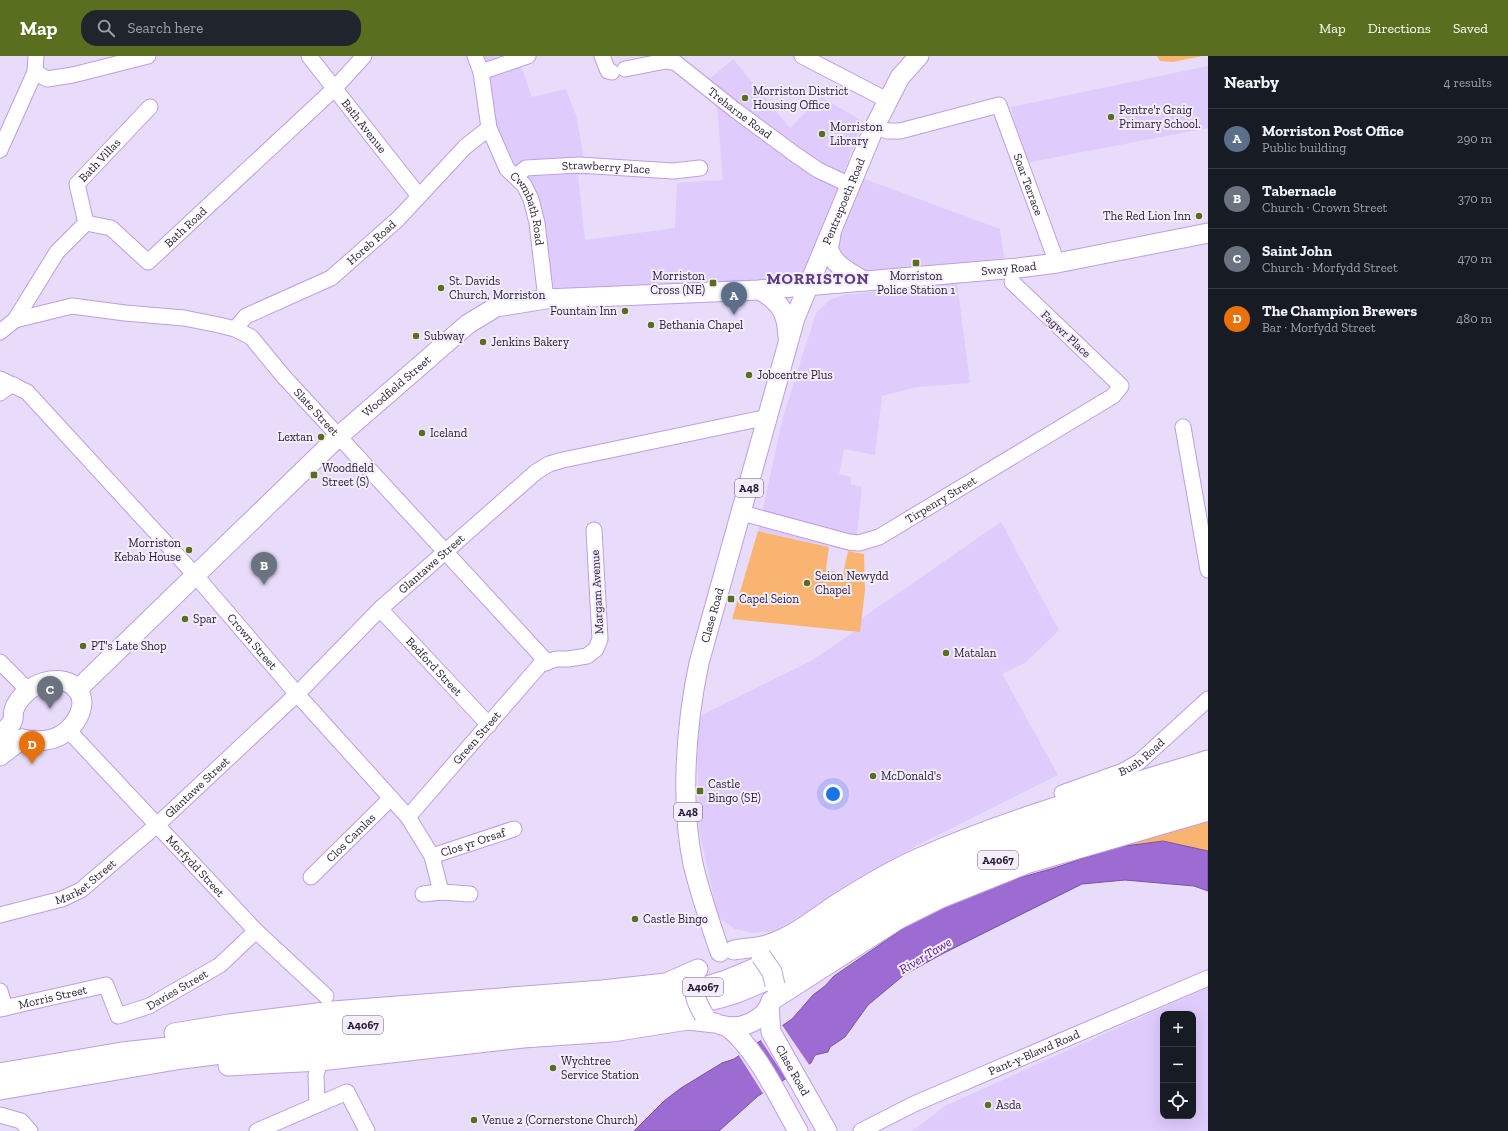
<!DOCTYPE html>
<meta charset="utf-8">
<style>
body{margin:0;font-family:"Zilla Slab",serif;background:#20242c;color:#f1f3f6}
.controls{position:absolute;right:12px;bottom:12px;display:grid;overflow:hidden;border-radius:8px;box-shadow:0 4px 16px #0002}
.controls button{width:36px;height:36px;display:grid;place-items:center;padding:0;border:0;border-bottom:1px solid #363941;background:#171b24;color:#f1f3f6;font:20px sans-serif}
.you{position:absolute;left:833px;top:738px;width:14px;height:14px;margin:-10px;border:3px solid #fff;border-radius:50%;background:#1a73e8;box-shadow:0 0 0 6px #1a73e833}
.badge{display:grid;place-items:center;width:26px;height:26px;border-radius:50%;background:#596f1f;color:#fff;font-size:13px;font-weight:700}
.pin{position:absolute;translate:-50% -33px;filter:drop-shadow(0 1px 2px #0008)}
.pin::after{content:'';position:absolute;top:21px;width:14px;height:12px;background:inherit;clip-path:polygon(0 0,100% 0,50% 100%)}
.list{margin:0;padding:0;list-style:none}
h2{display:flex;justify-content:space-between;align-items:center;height:52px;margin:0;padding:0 16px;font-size:17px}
h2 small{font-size:13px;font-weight:400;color:#9ea1a6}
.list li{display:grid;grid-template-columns:26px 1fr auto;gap:12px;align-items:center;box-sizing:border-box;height:60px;padding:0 16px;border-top:1px solid #363941}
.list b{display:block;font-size:15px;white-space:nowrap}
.list p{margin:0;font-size:13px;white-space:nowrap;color:#9ea1a6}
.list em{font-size:13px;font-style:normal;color:#9ea1a6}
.icon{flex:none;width:22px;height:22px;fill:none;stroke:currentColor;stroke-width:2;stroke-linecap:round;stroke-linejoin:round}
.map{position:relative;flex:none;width:1208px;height:1075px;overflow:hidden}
header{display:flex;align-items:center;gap:24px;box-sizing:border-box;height:56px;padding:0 20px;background:#596f1f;color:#fff}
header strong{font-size:19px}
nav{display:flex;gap:22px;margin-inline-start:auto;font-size:14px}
.search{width:280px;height:36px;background:#20242c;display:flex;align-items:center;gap:10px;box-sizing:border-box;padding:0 14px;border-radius:16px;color:#9ea1a6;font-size:15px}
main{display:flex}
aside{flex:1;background:#171b24}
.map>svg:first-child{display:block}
</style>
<header>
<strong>Map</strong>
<div class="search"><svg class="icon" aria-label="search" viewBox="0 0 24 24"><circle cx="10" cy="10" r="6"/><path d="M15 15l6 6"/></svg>Search here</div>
<nav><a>Map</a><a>Directions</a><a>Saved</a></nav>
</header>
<main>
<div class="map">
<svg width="1208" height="1075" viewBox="0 0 1208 1075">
<rect width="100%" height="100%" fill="#e8dcfa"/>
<!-- built -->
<g fill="#dfcbfc" fill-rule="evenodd">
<polygon points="484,0 492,0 521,10 532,41 566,33 576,59 587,119 578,119 585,184 675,172 677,127 723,124 717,49 706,26 733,3 790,72 821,41 862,65 806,224 554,235 543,163 529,122 513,106 496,70 490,20"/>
<polygon points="1208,10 1208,72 1025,107 1011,51"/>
<polygon points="862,122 1000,173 1004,202 861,218 839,195 838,183"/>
<polygon points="957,226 970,327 917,331 882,340 875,399 844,393 839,418 851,421 851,428 862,431 855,496 758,475 783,361 816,257 830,244 843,239"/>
<polygon points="1001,466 1059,574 1025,607 1002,618 1058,719 914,791 798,861 773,875 752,877 735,873 718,861 699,773 697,678 702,659 813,604 855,575 860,576 861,563"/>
<path d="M1208 931V1075H912L945 1050ZM1163 958H1193V1060H1163Z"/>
</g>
<!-- green -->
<g fill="#fab471">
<polygon points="1157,0 1202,0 1173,6 1160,5"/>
<polygon points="758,475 829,491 826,513 843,518 848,495 864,498 865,534 860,576 732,563"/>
<polygon points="1208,762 1208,795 1163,785 1118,791"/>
</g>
<!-- water -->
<polygon fill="#9c6cd3" stroke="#7953a4" points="1163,785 1208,795 1208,835 1194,830 1125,824 1082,828 942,898 904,919 868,949 845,981 830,991 828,996 815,999 811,1007 758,1040 719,1075 634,1075 664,1045 681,1032 722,1007 734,1003 792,963 813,939 825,930 834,920 910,868 942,850 988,831 1054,812 1118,791"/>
<!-- pier -->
<g fill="#e8dcfa">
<polygon points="782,969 810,1010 787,1024 760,983"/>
<polygon points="754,988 780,1029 764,1039 738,998"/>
</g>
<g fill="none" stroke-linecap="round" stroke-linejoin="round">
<!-- minor casing -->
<g stroke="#bd9ee6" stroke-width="17">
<g id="minor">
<path id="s1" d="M309 0 419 140"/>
<path id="s2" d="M475 0 481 16 489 72 507 113 524 129 531 143 537 167 546 243"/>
<polyline points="602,0 608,15 612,16"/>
<polyline points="802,0 887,44"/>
<path id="s3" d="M625 13 666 5 676 7 735 54 796 99 818 114 850 129"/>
<polyline points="35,16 47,23 73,19 148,0"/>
<polyline points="481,16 528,0"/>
<path id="s4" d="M875 70 887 75H900L999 49 1057 207"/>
<polyline points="0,94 35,16 36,0"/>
<path id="s5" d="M516 120 526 112 579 109 673 115 700 112"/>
<path id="s6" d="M86 167 111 172 148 206 334 33 364 0"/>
<path id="s7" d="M86 167 77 128 150 51"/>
<path id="s8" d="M15 264 72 250 125 257 184 262 219 269 235 273 251 281 284 321 547 606"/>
<path id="s9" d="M235 273 246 260 331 222 398 163 465 91 489 72"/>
<polyline points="0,276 15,264 57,196 86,167"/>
<path id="s10" d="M0 323 27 336 196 520 297 638 408 761 432 800 441 836"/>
<polyline points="0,337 8,331 14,329"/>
<polyline points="1183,371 1208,514"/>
<path id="s11" d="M742 457 849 486 859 487 879 481 1113 340 1121 330 1012 226"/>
<path id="s12" d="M380 553 489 669"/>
<polyline points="0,606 28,634"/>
<path id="s13" d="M69 675 256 875 326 940"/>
<path id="s14" d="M1062 737 1123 715 1139 706 1208 643"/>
<path id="s15" d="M408 761 540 609 556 603H568L587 600 596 593 600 583 594 474"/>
<path id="s16" d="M432 800 514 773"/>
<path id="s17" d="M311 821 391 742"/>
<polyline points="423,838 441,836 470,838"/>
<path id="s18" d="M0 859 62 843 81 834 157 769 297 638 380 553 536 416 549 408 563 404 768 361"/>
<polyline points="0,935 5,952"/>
<path id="s19" d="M0 953 106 929 118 960 149 950 220 909 256 875"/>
<polyline points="317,1049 316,1019 320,1005"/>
<polyline points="0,1059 21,1065 30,1075"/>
<polyline points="257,1075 347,1036 367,1075"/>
<path id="s20" d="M861 1075 914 1048 1208 922"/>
</g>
</g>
<!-- major casing -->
<g stroke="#bd9ee6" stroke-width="21">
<g id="major">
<path d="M831 178C831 182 828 189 829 194 833 209 852 218 864 225"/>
<path d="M760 234C781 247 787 256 788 281"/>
<path id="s21" d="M77 634 339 380 468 268 496 251 546 243 760 234 1018 212 1057 207 1208 177"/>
<path d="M0 679C4 675 10 670 12 666 14 662 13 657 14 654 16 646 23 639 29 634 45 621 79 618 82 646 82 653 79 660 75 666 62 685 43 687 22 683"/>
<polyline points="0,700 22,683"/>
<path d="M734 894C744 892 756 892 766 889 790 882 812 865 832 851 860 833 888 816 919 802 1012 761 1111 734 1208 704"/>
<path id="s22" d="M720 896C710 867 700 837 693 808 680 745 686 669 699 607L795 262 875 70 900 21 919 0"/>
<polyline points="771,945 899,863 939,843 1026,808 1208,755"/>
<path id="s23" d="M769 951 771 976 827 1075"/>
<path d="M721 969C740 975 764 965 771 946"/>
<path d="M728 971C757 994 779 1042 798 1075"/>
<polyline points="174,977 229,968 333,955 602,934 666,927 698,913"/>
<polyline points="228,1010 320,1005 523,982 612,976 688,964 715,967"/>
<polyline points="0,1017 122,996 485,957 604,948 669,939 697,933 726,924 777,903 923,818 978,795 1071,765 1208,723"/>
<path d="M0 1034 182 1003 238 996 644 958C673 953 702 948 731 939 756 931 780 918 803 906 847 884 887 852 932 831 1020 790 1116 767 1208 739"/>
</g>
</g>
<!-- minor -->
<use href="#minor" stroke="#fff" stroke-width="15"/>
<!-- major -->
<use href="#major" stroke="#fff" stroke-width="19"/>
<!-- major-bridge casing -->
<g stroke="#bd9ee6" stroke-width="21" stroke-linecap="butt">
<g id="major-bridge">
<polyline points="761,900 772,916 775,929"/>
<path d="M695 922C693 937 696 946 704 959"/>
</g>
</g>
<!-- major-bridge -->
<use href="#major-bridge" stroke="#fff" stroke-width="19"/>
</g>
<!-- markers -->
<g fill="#596f1f" stroke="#f3edfc" stroke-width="1.5">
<circle cx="745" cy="42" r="4"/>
<circle cx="1111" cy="61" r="4"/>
<circle cx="822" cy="78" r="4"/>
<circle cx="1199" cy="160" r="4"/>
<rect x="912" y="203" width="8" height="8" rx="2"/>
<rect x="709" y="223" width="8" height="8" rx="2"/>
<circle cx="441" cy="232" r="4"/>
<circle cx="625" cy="255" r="4"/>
<circle cx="651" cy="269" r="4"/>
<circle cx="416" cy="280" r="4"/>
<circle cx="483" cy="286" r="4"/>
<circle cx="749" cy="319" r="4"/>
<circle cx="422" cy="377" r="4"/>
<circle cx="321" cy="381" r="4"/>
<rect x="310" y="415" width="8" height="8" rx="2"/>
<circle cx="189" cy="494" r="4"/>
<circle cx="807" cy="527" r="4"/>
<rect x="727" y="539" width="8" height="8" rx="2"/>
<circle cx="185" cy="563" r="4"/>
<circle cx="83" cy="590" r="4"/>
<circle cx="946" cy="597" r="4"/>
<circle cx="873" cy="720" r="4"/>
<rect x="696" y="731" width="8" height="8" rx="2"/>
<circle cx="635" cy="863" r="4"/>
<circle cx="553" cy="1012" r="4"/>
<circle cx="988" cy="1049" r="4"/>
<circle cx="474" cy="1064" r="4"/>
</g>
<g text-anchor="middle" stroke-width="4" stroke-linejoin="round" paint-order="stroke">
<!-- shield labels -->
<g fill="#f3edfc" stroke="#645971" stroke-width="1">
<rect x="735" y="423" width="28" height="18" rx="3"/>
<rect x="674" y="747" width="28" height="18" rx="3"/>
<rect x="978" y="795" width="40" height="18" rx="3"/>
<rect x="683" y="922" width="40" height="18" rx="3"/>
<rect x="343" y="960" width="40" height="18" rx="3"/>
</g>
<g font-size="11" font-weight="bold" fill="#271a36">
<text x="749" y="436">A48</text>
<text x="688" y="760">A48</text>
<text x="998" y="808">A4067</text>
<text x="703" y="935">A4067</text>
<text x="363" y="973">A4067</text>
</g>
<!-- poi labels -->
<g font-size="12" fill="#271a36" stroke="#f3edfc" text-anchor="start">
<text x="753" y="39">Morriston District<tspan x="753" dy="14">Housing Office</tspan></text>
<text x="1119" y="58">Pentre'r Graig<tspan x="1119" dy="14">Primary School.</tspan></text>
<text x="830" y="75">Morriston<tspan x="830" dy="14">Library</tspan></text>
<text x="1191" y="164" text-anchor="end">The Red Lion Inn</text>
<text x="705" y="224" text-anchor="end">Morriston<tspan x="705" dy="14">Cross (NE)</tspan></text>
<text x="916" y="224" text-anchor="middle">Morriston<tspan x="916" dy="14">Police Station 1</tspan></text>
<text x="449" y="229">St. Davids<tspan x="449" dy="14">Church, Morriston</tspan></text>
<text x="617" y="259" text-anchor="end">Fountain Inn</text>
<text x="659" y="273">Bethania Chapel</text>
<text x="424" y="284">Subway</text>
<text x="491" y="290">Jenkins Bakery</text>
<text x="757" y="323">Jobcentre Plus</text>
<text x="430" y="381">Iceland</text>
<text x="313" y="385" text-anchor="end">Lextan</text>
<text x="322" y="416">Woodfield<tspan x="322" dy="14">Street (S)</tspan></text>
<text x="181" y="491" text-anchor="end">Morriston<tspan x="181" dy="14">Kebab House</tspan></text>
<text x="815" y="524">Seion Newydd<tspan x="815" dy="14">Chapel</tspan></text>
<text x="739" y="547">Capel Seion</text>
<text x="193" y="567">Spar</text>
<text x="91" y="594">PT's Late Shop</text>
<text x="954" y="601">Matalan</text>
<text x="881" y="724">McDonald's</text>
<text x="708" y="732">Castle<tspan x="708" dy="14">Bingo (SE)</tspan></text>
<text x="643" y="867">Castle Bingo</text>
<text x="561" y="1009">Wychtree<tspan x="561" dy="14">Service Station</tspan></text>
<text x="996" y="1053">Asda</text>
<text x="482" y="1068">Venue 2 (Cornerstone Church)</text>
</g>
<!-- street labels -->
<g font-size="12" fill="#271a36" stroke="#f3edfc">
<text dy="4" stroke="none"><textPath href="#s3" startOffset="133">Treharne Road</textPath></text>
<text dy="4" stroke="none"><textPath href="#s1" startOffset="89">Bath Avenue</textPath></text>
<text dy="4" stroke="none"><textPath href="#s7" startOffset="73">Bath Villas</textPath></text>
<text dy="4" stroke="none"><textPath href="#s5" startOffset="93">Strawberry Place</textPath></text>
<text dy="4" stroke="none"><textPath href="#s4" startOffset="213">Soar Terrace</textPath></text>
<text dy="4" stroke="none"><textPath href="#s22" startOffset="779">Pentrepoeth Road</textPath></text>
<text dy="4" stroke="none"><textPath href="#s2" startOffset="165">Cwmbath Road</textPath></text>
<text dy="4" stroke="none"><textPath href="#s6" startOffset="127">Bath Road</textPath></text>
<text dy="4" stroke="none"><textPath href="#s9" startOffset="164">Horeb Road</textPath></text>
<text dy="4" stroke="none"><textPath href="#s21" startOffset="1083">Sway Road</textPath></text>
<text transform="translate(1066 278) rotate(43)" y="4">Fagwr Place</text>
<text dy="4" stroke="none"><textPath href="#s21" startOffset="441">Woodfield Street</textPath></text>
<text dy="4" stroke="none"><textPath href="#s8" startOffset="341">Slate Street</textPath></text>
<text dy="4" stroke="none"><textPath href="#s11" startOffset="214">Tirpenry Street</textPath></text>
<text dy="4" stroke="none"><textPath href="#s18" startOffset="564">Glantawe Street</textPath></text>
<text transform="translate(597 536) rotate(-93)" y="4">Margam Avenue</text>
<text dy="4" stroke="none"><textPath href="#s22" startOffset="344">Clase Road</textPath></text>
<text dy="4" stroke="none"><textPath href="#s10" startOffset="366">Crown Street</textPath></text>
<text dy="4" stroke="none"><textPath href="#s12" startOffset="79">Bedford Street</textPath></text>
<text dy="4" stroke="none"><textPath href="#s15" startOffset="105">Green Street</textPath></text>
<text dy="4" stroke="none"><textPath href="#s14" startOffset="88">Bush Road</textPath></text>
<text dy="4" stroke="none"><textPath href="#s18" startOffset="240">Glantawe Street</textPath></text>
<text dy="4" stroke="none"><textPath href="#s17" startOffset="56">Clos Camlas</textPath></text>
<text dy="4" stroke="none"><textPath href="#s16" startOffset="43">Clos yr Orsaf</textPath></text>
<text dy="4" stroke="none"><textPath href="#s13" startOffset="185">Morfydd Street</textPath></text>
<text dy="4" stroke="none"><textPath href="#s18" startOffset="93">Market Street</textPath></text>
<text dy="4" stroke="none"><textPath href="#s19" startOffset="207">Davies Street</textPath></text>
<text dy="4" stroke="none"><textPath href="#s19" startOffset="54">Morris Street</textPath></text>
<text dy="4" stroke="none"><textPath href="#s20" startOffset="190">Pant-y-Blawd Road</textPath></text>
<text dy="4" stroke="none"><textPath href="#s23" startOffset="69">Clase Road</textPath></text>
</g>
<!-- water labels -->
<g font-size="13" font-style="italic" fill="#59108f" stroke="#f3edfc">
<text transform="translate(925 899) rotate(-31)" y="5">River Tawe</text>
</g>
<!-- district labels -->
<g font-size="16" font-weight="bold" letter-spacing="1" fill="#5c3f7f" stroke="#f3edfc">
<text x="818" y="228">MORRISTON</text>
</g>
</g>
</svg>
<div class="controls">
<button>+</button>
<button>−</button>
<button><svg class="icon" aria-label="locate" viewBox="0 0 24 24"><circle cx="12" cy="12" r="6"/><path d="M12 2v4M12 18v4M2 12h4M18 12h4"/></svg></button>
</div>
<div class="you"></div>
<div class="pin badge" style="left:734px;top:259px;background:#5c6f8a">A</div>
<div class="pin badge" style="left:264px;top:529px;background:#6b7280">B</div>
<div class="pin badge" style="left:50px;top:653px;background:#6b7280">C</div>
<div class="pin badge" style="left:32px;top:708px;background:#e8710a">D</div>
</div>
<aside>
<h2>Nearby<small>4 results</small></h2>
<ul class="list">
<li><span class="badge" style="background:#5c6f8a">A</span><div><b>Morriston Post Office</b><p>Public building</p></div><em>290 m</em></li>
<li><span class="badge" style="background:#6b7280">B</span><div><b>Tabernacle</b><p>Church · Crown Street</p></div><em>370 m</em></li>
<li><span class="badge" style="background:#6b7280">C</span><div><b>Saint John</b><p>Church · Morfydd Street</p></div><em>470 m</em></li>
<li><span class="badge" style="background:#e8710a">D</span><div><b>The Champion Brewers</b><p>Bar · Morfydd Street</p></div><em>480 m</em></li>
</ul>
</aside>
</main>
